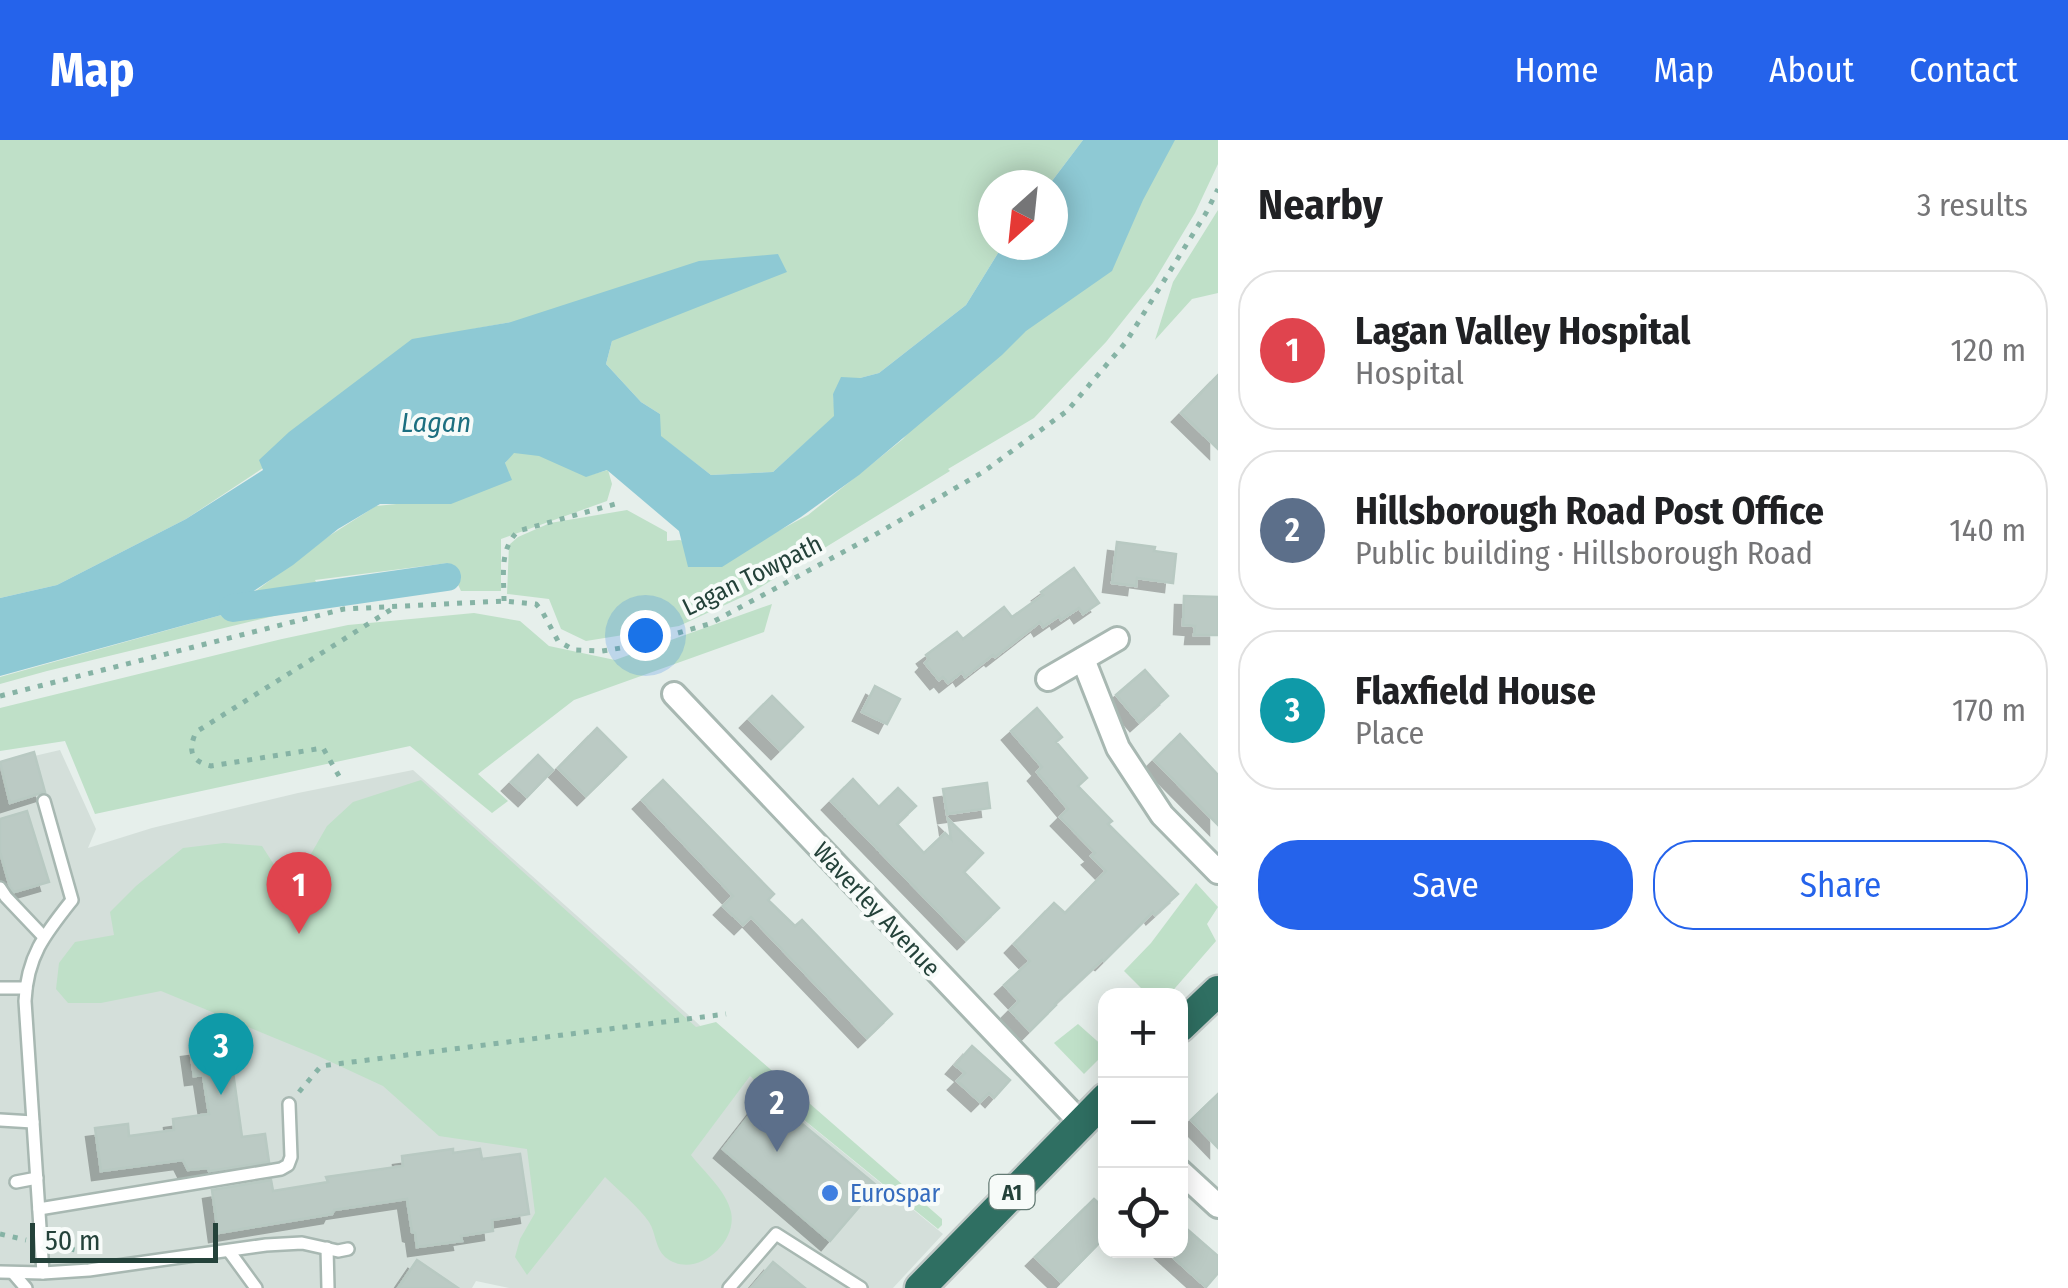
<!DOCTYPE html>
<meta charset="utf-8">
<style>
body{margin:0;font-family:"Fira Sans Condensed",sans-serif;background:#f6f6f6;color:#202124}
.controls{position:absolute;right:30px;bottom:30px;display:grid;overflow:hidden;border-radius:20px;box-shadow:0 5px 25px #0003}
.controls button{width:90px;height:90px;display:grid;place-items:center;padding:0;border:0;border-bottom:2px solid #e0e0e0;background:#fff;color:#202124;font:50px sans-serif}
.compass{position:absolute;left:978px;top:30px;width:90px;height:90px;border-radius:50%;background:#fff;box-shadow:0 5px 25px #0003;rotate:207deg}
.scale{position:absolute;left:30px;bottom:25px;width:188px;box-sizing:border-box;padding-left:10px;border:5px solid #24423a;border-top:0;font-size:28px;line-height:35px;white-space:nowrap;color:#24423a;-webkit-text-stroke:8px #f7fbf9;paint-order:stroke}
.you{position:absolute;left:645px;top:495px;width:35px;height:35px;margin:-25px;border:8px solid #fff;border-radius:50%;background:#1a73e8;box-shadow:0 0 0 15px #1a73e833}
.badge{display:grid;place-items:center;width:65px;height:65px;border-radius:50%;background:#2563eb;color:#fff;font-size:32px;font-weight:700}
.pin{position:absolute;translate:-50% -82px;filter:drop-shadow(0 2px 5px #0008)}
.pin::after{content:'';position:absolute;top:52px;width:35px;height:30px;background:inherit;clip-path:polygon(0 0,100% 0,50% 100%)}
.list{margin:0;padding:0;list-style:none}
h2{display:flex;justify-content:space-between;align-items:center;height:130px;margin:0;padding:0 40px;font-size:42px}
h2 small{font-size:32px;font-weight:400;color:#757577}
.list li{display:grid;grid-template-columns:65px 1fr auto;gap:30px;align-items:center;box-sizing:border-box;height:160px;margin:0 20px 20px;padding:0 20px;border:2px solid #e0e0e0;border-radius:40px}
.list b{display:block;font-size:38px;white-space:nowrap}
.list p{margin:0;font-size:32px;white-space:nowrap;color:#757577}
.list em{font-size:32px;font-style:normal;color:#757577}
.actions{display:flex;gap:20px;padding:30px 40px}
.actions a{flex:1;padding:22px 0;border:2px solid #2563eb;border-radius:40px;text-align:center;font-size:35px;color:#2563eb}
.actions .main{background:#2563eb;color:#fff}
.icon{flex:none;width:55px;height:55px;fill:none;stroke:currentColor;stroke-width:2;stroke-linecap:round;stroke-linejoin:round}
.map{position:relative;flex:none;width:1218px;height:1148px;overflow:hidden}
header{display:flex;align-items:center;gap:60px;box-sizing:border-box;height:140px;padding:0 50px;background:#2563eb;color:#fff}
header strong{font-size:48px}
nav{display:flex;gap:55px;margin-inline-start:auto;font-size:35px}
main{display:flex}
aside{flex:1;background:#fff}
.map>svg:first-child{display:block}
</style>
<header>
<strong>Map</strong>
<nav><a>Home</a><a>Map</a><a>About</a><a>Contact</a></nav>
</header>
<main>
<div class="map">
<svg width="1218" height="1148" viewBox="0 0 1218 1148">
<defs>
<filter id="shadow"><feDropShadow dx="-9" dy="9" stdDeviation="0" flood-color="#0004"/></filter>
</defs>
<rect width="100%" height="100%" fill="#e6efeb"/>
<!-- built -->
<polygon fill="#d4dfda" points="60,610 96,689 88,708 152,688 298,653 413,630 694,880 779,960 943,1094 893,1148 509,1148 476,1141 472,1148 0,1148 0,624"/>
<!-- green -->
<g fill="#bfe0c8">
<polygon points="0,0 1083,0 1049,45 993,45 993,105 1003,105 966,165 879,233 860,238 833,254 835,276 773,332 711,335 660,296 660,274 641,262 606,224 612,201 511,182 473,189 186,379 57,445 0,458"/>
<polygon points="1170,0 1218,0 1218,24 1195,73 1153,143 1106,202 1034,278 948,329 950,331 751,453 679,486 586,501 561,489 549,459 507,454 509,405 518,397 550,383 627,370 667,392 667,401 679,400 741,411 808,375 903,299 955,237"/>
<polygon points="1218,70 1218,153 1192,159 1155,200 1173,142"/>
<polygon points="513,312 539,315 586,336 608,330 612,344 607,361 501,399 501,451 461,451 448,423 315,440 316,442 278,475 47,531 0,544 0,537 225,474 329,396 376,366 427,361 501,329"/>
<polygon points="772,464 764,492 574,560 478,634 508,661 492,673 410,606 95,674 65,601 0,611 0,568 282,499 348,485 474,473 520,481 549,506 615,520"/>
<path d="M421 640 696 887 716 882 942 1079V1085L938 1089 750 936 691 1015C704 1032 726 1050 731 1072 738 1104 694 1141 665 1117 655 1108 656 1093 649 1082 638 1066 619 1051 605 1037L527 1135 515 1117 520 1099 535 1073 527 1009 439 996 383 946 316 915 161 851 101 863H68L56 849 59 823 75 802 114 795 110 772 136 746 183 708 224 703 262 706 280 734 304 726 327 686 353 662Z"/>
<polygon points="1196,743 1218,767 1207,784 1216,801 1169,855 1148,855 1124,831 1151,803"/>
<polygon points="1078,884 1105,908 1105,913 1084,934 1054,903"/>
</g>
<!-- water -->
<polygon fill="#8ec9d4" points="1083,0 1175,0 1143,60 1112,131 1026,191 1002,215 859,335 801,377 722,427 688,427 679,391 607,330 586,337 539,316 514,313 505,323 512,340 451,364 380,364 338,389 293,425 243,458 225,474 0,536 0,458 57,445 186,379 263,330 259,320 289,292 412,199 511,182 699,121 778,114 787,132 612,201 606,224 641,262 660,274 661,296 711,335 773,332 834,276 833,254 841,237 860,238 879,233 966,165 1003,105 1053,105 1053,45 1049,45"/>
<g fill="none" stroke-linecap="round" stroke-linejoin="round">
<!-- canal -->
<polyline stroke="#8ec9d4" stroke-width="28" points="233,468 447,437"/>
</g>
<!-- building -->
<g fill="#bbcac4" stroke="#b8c9c2" stroke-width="2.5" filter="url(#shadow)">
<polygon points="1218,235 1218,309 1181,273"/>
<polygon points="1117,402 1155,407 1154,411 1176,414 1173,443 1137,438 1136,446 1112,443"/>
<polygon points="1074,428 1099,463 1083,474 1079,468 1061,480 1059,476 1043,487 1040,482 995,517 993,515 965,537 962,532 948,543 943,537 939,540 925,523 929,519 926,515 957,492 963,499 1004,467 1012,477 1043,455 1041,452"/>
<polygon points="1184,456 1218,457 1218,495 1194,495 1195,486 1183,485"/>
<polygon points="1145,530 1168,556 1139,582 1116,555"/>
<polygon points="875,546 900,559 887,584 862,572"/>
<polygon points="772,556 803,587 780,610 749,579"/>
<polygon points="1037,568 1062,597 1056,602 1087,638 1078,646 1112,681 1108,684 1178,754 1155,775 1153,772 1104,821 1102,820 1055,864 1056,865 1030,891 1010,870 1019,861 1004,845 1030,821 1014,804 1054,763 1065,773 1106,731 1091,716 1095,713 1060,677 1068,669 1037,632 1042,627 1011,591"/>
<polygon points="597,588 626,617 586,656 558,628"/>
<polygon points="1180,594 1218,635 1218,685 1154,620"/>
<polygon points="34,612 45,652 10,663 0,622"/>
<polygon points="538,615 553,630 527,657 511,642"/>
<polygon points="853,639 879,667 898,648 916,666 897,684 924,713 945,693 951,699 948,679 983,713 964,732 999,768 966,800 831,661"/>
<polygon points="663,640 774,754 768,760 795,786 802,780 892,874 867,898 751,777 743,785 723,766 733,756 642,660"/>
<polygon points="987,643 990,668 947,674 943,649"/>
<polygon points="27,671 49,742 14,752 10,747 0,712 0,679"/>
<polygon points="229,903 242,997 265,994 269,1022 209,1031 208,1028 188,1030 183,1020 101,1031 95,988 128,984 129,996 174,990 173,979 209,974 203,935 194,936 190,908"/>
<polygon points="972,906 1010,940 994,958 989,953 980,962 957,941 965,933 955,925"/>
<polygon points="766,954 877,1046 830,1101 723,1009"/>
<polygon points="1218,954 1218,1008 1191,980"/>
<polygon points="453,1009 453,1013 480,1009 482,1019 520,1014 529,1074 492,1080 493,1091 461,1096 462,1101 417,1107 415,1093 412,1092 407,1059 334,1070 332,1074 218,1093 212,1050 271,1040 273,1051 328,1042 326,1037 403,1026 402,1016"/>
<polygon points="1094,1059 1106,1070 1106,1096 1061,1142 1035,1117"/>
<polygon points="1180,1083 1218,1116 1218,1133 1206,1147 1165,1110 1180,1110"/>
<polygon points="417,1120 458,1148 398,1148"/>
<polygon points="773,1122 805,1148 751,1148"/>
</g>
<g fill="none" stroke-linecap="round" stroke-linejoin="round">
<!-- lane casing -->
<g stroke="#a8b8b2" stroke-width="16">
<g id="lane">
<polyline points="0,748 6,757 43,796"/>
<polyline points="0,848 26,848"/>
<polyline points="0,980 33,982"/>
<polyline points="16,1042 37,1038"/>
<polyline points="39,1069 281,1029 288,1025 291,1017 289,964"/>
<polyline points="327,1108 328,1148"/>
<polyline points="229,1111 256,1148"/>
<polyline points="0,1132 43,1133 89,1130 266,1105 302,1103 338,1111 348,1109"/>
<polyline points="13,1133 26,1148"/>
<path d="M43 1133 25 861C27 816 45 794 72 760L44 661"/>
<polyline points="729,1148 776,1094 861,1148"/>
</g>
</g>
<!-- street casing -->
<g stroke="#a8b8b2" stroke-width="28">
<g id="street">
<polyline points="1083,519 1118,608 1162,675 1218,732"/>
<polyline points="1048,539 1117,499"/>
<polyline points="674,554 1081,983"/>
<polyline points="1180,1031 1218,1066"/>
</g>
</g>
<!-- highway casing -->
<g stroke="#c2cac8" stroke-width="35">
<g id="highway">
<polyline points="1180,887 1218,851"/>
<polyline points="920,1148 1106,958"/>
</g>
</g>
<!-- path -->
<g stroke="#86b3a5" stroke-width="5" stroke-dasharray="5 8" stroke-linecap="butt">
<path d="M504 461C504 435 499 410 518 391L619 363"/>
<polyline points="0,556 344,469 504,461 536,464 542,471 558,501 574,510 602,511 633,506 709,484 873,396 983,332 1067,271 1126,202 1206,73 1218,49"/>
<path d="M339 636 323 608 211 626C190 621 188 610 196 592L395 467"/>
<polyline points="299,952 321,926 726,874"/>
<polyline points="0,1094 26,1100"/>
<polyline points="57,1106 75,1110 75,1116"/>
</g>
<!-- lane -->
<use href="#lane" stroke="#fff" stroke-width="11"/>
<!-- street -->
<use href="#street" stroke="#fff" stroke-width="22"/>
<!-- highway -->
<use href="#highway" stroke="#2f6f62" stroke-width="30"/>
</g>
<!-- markers -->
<circle fill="#3f7fe0" stroke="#f7fbf9" stroke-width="4" cx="830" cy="1053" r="10"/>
<g text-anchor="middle" stroke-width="8" stroke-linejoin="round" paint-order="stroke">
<!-- shield labels -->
<rect fill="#f7fbf9" stroke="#637a73" stroke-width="2.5" x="989.5" y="1035" width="45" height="34" rx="8"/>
<g font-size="22" font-weight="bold" fill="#24423a">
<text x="1012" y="1060">A1</text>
</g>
<!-- street labels -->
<g font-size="25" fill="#24423a" stroke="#f7fbf9">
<text transform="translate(752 435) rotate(-26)" y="9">Lagan Towpath</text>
<text transform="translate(877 769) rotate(47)" y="9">Waverley Avenue</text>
</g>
<!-- shop labels -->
<g font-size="25" fill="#366cbe" stroke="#f7fbf9" text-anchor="start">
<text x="850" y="1062">Eurospar</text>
</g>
<!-- water labels -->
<g font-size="28" font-style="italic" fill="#1c6f80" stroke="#f7fbf9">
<text x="436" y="292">Lagan</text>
</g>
</g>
</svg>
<div class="controls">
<button>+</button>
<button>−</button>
<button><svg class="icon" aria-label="locate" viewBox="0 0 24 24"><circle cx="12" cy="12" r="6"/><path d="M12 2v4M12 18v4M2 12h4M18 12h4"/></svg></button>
</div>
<svg class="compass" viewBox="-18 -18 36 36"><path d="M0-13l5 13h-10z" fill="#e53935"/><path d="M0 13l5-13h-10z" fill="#757577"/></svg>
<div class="scale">50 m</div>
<div class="you"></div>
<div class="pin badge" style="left:299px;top:794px;background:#e0444e">1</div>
<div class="pin badge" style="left:777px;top:1012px;background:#5c6f8a">2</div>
<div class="pin badge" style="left:221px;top:955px;background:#0f9aa8">3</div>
</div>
<aside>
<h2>Nearby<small>3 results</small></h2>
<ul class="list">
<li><span class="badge" style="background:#e0444e">1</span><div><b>Lagan Valley Hospital</b><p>Hospital</p></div><em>120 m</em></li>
<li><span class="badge" style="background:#5c6f8a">2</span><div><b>Hillsborough Road Post Office</b><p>Public building · Hillsborough Road</p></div><em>140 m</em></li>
<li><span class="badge" style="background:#0f9aa8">3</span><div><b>Flaxfield House</b><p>Place</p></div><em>170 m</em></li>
</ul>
<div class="actions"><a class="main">Save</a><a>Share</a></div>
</aside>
</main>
